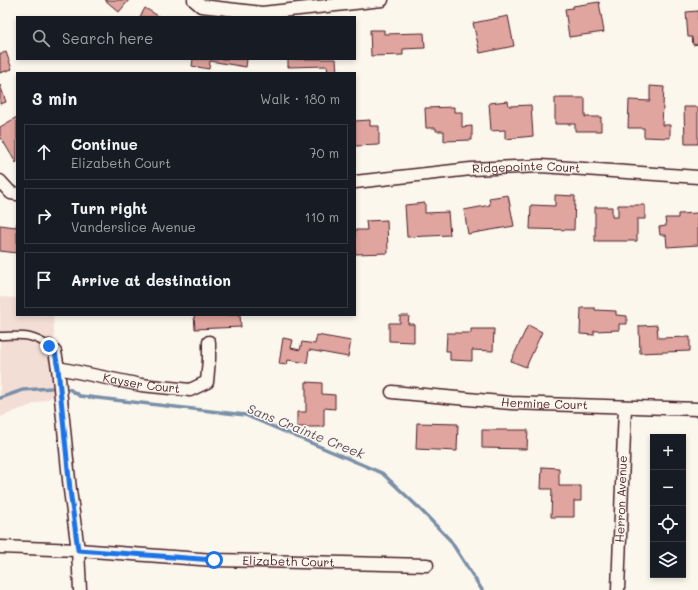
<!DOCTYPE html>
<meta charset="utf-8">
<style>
body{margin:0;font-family:Mali,sans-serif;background:#20242c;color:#f1f3f6}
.controls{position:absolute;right:12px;bottom:12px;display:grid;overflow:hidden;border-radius:0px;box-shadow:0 2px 6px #0003}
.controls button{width:36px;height:36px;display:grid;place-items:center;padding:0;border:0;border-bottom:1px solid #363941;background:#171b24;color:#f1f3f6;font:20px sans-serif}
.stop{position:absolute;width:12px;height:12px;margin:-9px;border:3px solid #1a73e8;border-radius:50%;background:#fff}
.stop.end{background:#1a73e8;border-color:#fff;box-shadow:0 1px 4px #0008}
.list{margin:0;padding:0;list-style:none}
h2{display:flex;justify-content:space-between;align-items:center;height:52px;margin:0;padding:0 16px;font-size:17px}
h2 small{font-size:13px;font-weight:400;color:#9ea1a6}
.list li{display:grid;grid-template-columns:26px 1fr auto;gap:12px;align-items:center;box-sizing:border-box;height:56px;margin:0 8px 8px;padding:0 8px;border:1px solid #363941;border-radius:0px}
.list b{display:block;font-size:15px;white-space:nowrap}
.list p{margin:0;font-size:13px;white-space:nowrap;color:#9ea1a6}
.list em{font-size:13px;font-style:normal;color:#9ea1a6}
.icon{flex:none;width:22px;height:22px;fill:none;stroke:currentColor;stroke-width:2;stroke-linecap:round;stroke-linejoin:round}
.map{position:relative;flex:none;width:698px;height:590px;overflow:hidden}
.search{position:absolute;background:#171b24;box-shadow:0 2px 6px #0003;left:16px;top:16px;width:340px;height:44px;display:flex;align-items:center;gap:10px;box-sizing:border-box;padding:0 14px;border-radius:0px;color:#9ea1a6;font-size:15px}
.panel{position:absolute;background:#171b24;box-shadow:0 2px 6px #0003;left:16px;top:72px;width:340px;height:244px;border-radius:0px}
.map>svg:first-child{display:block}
</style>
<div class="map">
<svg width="698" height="590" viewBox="0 0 698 590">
<rect width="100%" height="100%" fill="#fbf7ec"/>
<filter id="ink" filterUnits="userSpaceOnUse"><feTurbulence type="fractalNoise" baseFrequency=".025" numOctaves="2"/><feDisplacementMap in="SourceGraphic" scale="8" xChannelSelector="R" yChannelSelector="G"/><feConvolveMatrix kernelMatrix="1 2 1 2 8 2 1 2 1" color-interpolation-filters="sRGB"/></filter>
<g filter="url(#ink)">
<!-- built -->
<polygon fill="#f3ded5" points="0,297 17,298 17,315 53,315 58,395 0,417"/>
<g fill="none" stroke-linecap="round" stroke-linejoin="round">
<!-- stream -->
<g stroke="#7a8fa8" stroke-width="3.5">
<polyline points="69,389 80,396 245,415 382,473 416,505 450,540 482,590"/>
<polyline points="0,398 23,390 51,388"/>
</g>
</g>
<!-- building -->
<g fill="#dfa59e" stroke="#4a1f2b">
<polygon points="105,0 129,0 119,12"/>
<polygon points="599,2 604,32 569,37 565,9 573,8 573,6"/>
<polygon points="145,8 160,17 140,17"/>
<polygon points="698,11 698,44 693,45 692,37 688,37 686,12"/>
<polygon points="508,16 514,46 480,53 473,23"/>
<polygon points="370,30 384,30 384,34 424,33 425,48 403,49 403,55 371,56"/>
<polygon points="6,52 12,69 0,73 0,54"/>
<polygon points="193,59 247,59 246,67 210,61 209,69 192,66"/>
<polygon points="288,59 336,59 337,73 328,73 327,66 288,67"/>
<polygon points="0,85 6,102 0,104"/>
<polygon points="650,86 664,87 662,125 670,125 670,138 644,137 644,128 628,128 629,100 650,101"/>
<polygon points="555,98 585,98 585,117 601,117 601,131 575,131 575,124 555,124"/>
<polygon points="508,101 509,106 531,105 533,136 505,139 505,130 491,131 489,103"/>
<polygon points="454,107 454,112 462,112 462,127 472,126 472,140 444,141 444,131 436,131 436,128 426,128 425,108"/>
<polygon points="684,107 698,107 698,144 685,144"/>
<polygon points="17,117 17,162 16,163 0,136 0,127"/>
<polygon points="370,120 370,126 379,126 379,145 355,146 355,121"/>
<polygon points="508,195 514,226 468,234 464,210 490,205 489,198"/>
<polygon points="555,195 575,196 574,230 530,229 531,205 555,206"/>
<polygon points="425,203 425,213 448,212 450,235 407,237 405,205"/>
<polygon points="618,205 645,205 645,219 637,219 637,241 595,241 595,207 612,207 612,217 618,217"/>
<polygon points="698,213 698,245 667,247 666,235 660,235 659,227 666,226 665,218 678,218 678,214"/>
<polygon points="387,220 388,253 355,254 355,230 367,230 366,221"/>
<polygon points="17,223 17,253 0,251 0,225 16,227"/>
<polygon points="581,308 595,308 595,310 616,311 616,315 627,316 627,324 619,324 619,330 594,331 594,335 580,334"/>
<polygon points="194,315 240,315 241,327 195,329"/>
<polygon points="400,316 409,316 408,324 414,324 414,342 389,341 389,323 400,323"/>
<polygon points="528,325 542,332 526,367 511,361"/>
<polygon points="657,325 658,338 690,337 690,351 640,353 639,326"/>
<polygon points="471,329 494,329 493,351 472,350 472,361 450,360 450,351 446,351 447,333 471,333"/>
<polygon points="317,335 351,341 348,357 309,350 307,363 288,360 287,365 279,364 283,338 293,340 291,348 300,350 302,342 315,344"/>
<polygon points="306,382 322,383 322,394 335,395 335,409 324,408 324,427 297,427 297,412 306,412"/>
<polygon points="417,423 458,424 457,451 416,449"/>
<polygon points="482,430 528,430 527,449 482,448"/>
<polygon points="542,467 559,468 559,486 581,486 581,501 574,501 574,517 551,517 552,489 541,489"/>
</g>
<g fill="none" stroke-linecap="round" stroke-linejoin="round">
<!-- service casing -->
<g stroke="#4a1f2b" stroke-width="9">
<path id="service" d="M0 336C21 336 30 333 49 346"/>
</g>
<!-- minor casing -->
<g stroke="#4a1f2b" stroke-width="15">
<g id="minor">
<polyline points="194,0 201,6 262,13 382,0"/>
<polyline points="0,181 11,193 17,194"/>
<path id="s1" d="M355 182 471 169 541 166 698 177"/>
<polyline points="49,346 55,352 58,368 70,490 78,550 80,590"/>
<path id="s2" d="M58 368 141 385 190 390 207 382 209 359V342"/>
<path id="s3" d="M392 392 511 403 698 409"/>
<path id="s4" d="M0 547 78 550 214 560 427 565"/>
<path id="s5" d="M618 590 625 407"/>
</g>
</g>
<!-- service -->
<use href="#service" stroke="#fbf7ec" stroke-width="6"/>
<!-- minor -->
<use href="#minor" stroke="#fbf7ec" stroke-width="12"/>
</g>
</g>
<g fill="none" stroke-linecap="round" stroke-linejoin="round" filter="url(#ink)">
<!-- route -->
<polyline stroke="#1a73e8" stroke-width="5" points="49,346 55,352 58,368 70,490 78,550 214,560"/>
</g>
<g text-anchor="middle" stroke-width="3" stroke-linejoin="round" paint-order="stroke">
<!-- street labels -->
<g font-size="12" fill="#4a1f2b" stroke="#fbf7ec">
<text dy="4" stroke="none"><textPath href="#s1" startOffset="172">Ridgepointe Court</textPath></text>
<text dy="4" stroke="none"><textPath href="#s2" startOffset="85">Kayser Court</textPath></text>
<text dy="4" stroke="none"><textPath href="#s3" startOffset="153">Hermine Court</textPath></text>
<text dy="4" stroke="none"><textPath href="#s5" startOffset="91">Herron Avenue</textPath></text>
<text dy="4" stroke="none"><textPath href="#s4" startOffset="289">Elizabeth Court</textPath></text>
</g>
<!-- water labels -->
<g font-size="13" font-style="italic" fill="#5e4e5f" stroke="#fbf7ec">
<text transform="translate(306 431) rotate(22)" y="5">Sans Crainte Creek</text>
</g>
</g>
</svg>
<div class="controls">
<button>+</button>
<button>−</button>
<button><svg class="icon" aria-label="locate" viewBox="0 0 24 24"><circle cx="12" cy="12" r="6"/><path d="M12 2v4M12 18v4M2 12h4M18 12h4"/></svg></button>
<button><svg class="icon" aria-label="layers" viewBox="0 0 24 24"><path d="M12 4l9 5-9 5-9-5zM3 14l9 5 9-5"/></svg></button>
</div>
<div class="stop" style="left:214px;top:560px"></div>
<div class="stop end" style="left:49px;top:346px"></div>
<div class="search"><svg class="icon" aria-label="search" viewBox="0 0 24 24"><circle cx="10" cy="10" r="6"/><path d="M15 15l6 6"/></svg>Search here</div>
<section class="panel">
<h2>3 min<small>Walk · 180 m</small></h2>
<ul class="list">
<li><svg class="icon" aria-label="ahead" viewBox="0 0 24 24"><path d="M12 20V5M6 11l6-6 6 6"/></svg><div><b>Continue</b><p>Elizabeth Court</p></div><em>70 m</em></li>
<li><svg class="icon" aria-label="right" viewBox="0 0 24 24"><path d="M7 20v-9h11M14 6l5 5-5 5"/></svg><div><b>Turn right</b><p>Vanderslice Avenue</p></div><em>110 m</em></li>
<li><svg class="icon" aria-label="arrive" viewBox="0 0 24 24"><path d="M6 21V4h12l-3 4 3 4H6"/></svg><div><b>Arrive at destination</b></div></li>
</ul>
</section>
</div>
